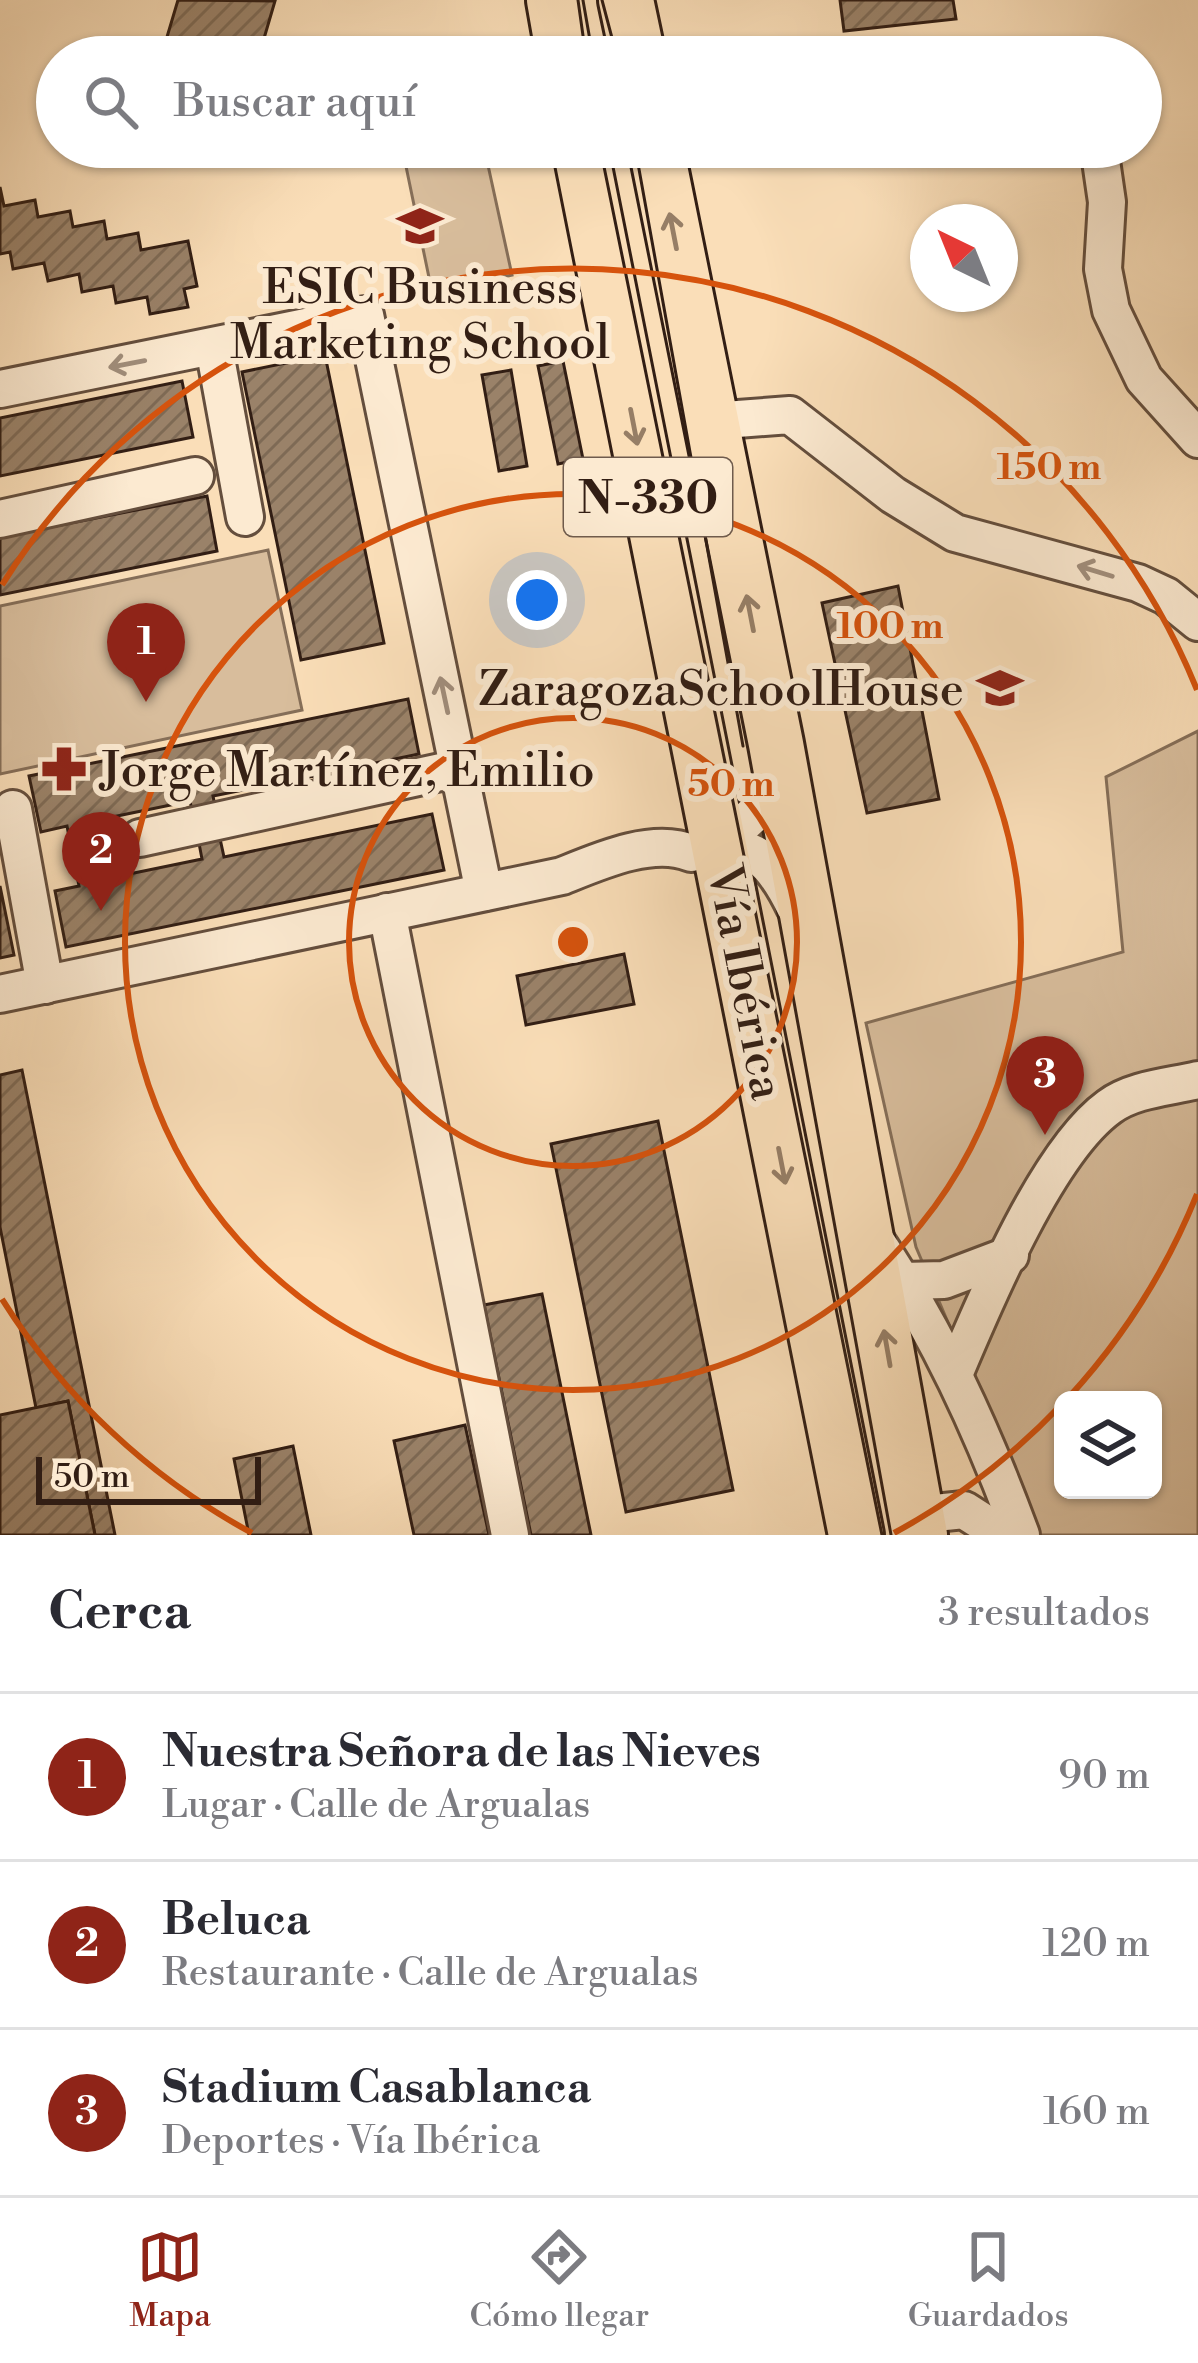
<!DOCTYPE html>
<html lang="es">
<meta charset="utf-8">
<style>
body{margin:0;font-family:"Libre Bodoni",serif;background:#f7f7f7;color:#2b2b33}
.controls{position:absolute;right:36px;bottom:36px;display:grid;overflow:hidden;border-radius:18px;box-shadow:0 3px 9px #0004}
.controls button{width:108px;height:108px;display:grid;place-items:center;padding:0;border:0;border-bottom:3px solid #e1e1e2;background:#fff;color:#2b2b33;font:60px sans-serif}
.compass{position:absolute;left:910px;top:204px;width:108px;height:108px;border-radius:50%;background:#fff;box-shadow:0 3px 9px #0004;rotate:317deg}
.scale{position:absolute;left:36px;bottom:30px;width:225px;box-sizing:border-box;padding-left:12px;border:6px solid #321e14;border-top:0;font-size:33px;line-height:42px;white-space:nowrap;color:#321e14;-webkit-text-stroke:9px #fcead1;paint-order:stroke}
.you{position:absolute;left:537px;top:600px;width:42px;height:42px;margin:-30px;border:9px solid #fff;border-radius:50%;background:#1a73e8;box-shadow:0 0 0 18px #1a73e833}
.badge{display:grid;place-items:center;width:78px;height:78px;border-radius:50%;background:#8f2418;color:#fff;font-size:39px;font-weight:700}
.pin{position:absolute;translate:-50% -99px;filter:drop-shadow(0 3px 6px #0008)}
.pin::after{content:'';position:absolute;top:63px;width:42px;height:36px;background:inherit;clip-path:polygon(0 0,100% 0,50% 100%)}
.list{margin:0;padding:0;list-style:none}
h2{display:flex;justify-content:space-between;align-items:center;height:156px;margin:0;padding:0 48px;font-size:51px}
h2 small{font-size:39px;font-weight:400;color:#7c7c81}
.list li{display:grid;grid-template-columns:78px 1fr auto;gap:36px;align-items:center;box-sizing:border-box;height:168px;padding:0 48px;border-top:3px solid #e1e1e2}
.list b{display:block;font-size:45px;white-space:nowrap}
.list p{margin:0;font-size:39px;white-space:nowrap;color:#7c7c81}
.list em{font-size:39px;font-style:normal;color:#7c7c81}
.icon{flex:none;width:66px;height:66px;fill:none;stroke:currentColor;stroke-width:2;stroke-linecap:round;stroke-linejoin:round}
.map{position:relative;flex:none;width:1198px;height:1535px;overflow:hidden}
.search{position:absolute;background:#fff;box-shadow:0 3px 9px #0004;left:36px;right:36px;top:36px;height:132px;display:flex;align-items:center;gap:30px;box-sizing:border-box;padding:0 42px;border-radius:66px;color:#7c7c81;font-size:45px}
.sheet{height:660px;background:#fff}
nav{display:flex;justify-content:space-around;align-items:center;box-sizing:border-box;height:168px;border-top:3px solid #e1e1e2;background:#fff;font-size:33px;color:#7c7c81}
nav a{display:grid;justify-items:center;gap:6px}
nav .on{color:#8f2418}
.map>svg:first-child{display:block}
</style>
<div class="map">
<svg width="1198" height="1535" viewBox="0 0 1198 1535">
<defs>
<pattern id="building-hatch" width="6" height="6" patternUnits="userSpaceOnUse" patternTransform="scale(3)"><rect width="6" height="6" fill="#9a8269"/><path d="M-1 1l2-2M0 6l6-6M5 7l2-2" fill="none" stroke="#7e6a55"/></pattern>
</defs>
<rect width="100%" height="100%" fill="#fadeb8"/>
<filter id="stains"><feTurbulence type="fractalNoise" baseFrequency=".00167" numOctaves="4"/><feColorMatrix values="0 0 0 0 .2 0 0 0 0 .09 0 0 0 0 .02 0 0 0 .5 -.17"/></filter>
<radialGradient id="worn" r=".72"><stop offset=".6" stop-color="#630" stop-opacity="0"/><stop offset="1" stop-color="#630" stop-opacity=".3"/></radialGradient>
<!-- park -->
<g fill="#d8bd9c" stroke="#856e58" stroke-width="3" fill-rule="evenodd">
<polygon points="402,147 484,147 512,275 432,292"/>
<polygon points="268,550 302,710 0,774 0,606"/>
<path d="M1198 731V1535H1038L916 1247 866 1023 1123 952 1106 777ZM1063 1400H1153V1490H1063Z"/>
</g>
<!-- building -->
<g fill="url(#building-hatch)" stroke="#321e14" stroke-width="3">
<polygon points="178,0 275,1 260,52 279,57 161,57"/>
<polygon points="840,0 953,0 956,19 844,31"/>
<polygon points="0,187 4,206 35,200 38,217 70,211 73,227 104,221 107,239 138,233 141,250 188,241 197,286 184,289 188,307 150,314 147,297 116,303 113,286 82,292 79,274 48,281 44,263 13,269 10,252 0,254"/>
<polygon points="325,355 384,643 301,660 242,372"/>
<polygon points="563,361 583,459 558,464 538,366"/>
<polygon points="511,370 527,466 499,471 482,375"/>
<polygon points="182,381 193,437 0,476 0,418"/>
<polygon points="207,496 217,551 0,595 0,536 55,521 56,526"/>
<polygon points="898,586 939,799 867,813 822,603"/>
<polygon points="408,699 419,754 336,771 338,781 316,786 314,776 213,796 215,806 192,811 190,801 88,822 90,837 70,842 67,826 41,832 29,776"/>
<polygon points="432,814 444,870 66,947 55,891 79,886 77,876 98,872 100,880 202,859 198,838 219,834 224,857"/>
<polygon points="0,886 14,955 0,958"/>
<polygon points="624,954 634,1004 526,1025 517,976"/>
<polygon points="22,1070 115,1535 95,1535 68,1401 36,1408 0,1227 0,1075"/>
<polygon points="658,1121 733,1490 626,1512 551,1144"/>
<polygon points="542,1294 591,1535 531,1535 484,1305"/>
<polygon points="68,1401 95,1535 0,1535 0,1415"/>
<polygon points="465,1425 489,1535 414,1535 394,1441"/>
<polygon points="293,1446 311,1535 249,1535 234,1459"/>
</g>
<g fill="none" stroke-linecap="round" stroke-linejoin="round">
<!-- minor casing -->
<g stroke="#644e3d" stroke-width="42">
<g id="minor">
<polyline points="1099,147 1107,202 1103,269 1111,310 1144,379 1198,439"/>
<polyline points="214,347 245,517"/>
<polyline points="0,389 365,315 484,892"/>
<polyline points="711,421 790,415 893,495 955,533 1138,583 1166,596 1198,622"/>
<polyline points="0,519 195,476"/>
<polyline points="13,809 45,985"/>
<polyline points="140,838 459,768"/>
<polyline points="720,845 755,813 781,769"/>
<path d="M701 850C753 837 774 864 795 907"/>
<polyline points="387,912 510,1535"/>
<path d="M0 994 562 876C599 861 653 837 691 853"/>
<path d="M874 1238C937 1331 982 1429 1021 1535"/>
<polyline points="903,1281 944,1280 1010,1255"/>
<path d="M955 1372C985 1301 1047 1152 1109 1107 1133 1089 1169 1087 1198 1080"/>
<polyline points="916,1515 964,1510 1003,1535"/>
</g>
</g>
<!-- highway casing -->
<g stroke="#321e14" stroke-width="60">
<g id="highway">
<polyline points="554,0 564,57"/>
<polyline points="626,0 638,57"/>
<polyline points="580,147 856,1535"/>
<polyline points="656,147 776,744 920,1535"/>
</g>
</g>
<!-- minor -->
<use href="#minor" stroke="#fcead1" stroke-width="36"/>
<!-- highway -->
<use href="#highway" stroke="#fadeb8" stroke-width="54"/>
<!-- tram -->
<g stroke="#321e14" stroke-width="3">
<polyline points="578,0 586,57"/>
<polyline points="602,0 617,57"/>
<polyline points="600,147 882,1535"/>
<polyline points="635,147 743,746"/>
</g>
</g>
<!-- one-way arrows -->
<defs><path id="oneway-shaft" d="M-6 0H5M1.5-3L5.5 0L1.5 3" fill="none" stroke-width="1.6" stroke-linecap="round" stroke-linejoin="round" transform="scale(3)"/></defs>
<g stroke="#967e66">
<use href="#oneway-shaft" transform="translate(673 231) rotate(-101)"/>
<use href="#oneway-shaft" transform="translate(634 427) rotate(79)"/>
<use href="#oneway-shaft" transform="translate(750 613) rotate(-101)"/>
<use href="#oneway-shaft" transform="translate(782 1166) rotate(79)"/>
<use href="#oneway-shaft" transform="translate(887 1348) rotate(-100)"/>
</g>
<g stroke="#a18e7c">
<use href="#oneway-shaft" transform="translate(127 364) rotate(169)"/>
<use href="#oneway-shaft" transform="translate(1095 571) rotate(-163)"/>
<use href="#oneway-shaft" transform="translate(444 695) rotate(-102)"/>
</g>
<!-- distance rings -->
<g fill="none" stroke="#d6530d" stroke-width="6">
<circle cx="573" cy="942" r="224"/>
<circle cx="573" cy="942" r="448"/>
<path d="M1197 1194A673 673 0 0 1 1069 1397M1061 1405A673 673 0 0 1 894 1533M252 1533A673 673 0 0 1 2 1299M2 585A673 673 0 0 1 1197 690"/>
</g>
<!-- icons -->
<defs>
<g id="university-bare" transform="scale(3.6)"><path d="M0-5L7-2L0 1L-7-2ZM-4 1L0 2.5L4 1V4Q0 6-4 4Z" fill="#8f2418" stroke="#fcead1" stroke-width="2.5" paint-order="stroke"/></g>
<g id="school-bare" transform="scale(3.6)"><path d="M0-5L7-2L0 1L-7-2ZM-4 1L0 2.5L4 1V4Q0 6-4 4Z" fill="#8f2418" stroke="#fcead1" stroke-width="2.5" paint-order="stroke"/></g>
<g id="pharmacy-bare" transform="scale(3.6)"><path d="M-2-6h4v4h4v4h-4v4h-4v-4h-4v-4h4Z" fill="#8f2418" stroke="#fcead1" stroke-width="2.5" paint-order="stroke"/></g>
</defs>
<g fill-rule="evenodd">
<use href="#university-bare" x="420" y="226"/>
<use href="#school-bare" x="1000" y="688"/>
<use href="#pharmacy-bare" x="64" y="769"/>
</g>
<g text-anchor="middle" stroke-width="12" stroke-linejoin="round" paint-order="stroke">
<!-- shield labels -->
<rect fill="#fcead1" stroke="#6f5b4d" stroke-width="3" x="564" y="458" width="168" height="78" rx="9"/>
<g font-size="45" font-weight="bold" fill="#321e14">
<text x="648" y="513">N-330</text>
</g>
<!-- poi labels -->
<g font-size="48" fill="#321e14" stroke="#fcead1">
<text x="420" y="303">ESIC Business<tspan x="420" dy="55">Marketing School</tspan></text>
<text x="964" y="705" text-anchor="end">ZaragozaSchoolHouse</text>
<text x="100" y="786" text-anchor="start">Jorge Martínez, Emilio</text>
</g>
<!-- street labels -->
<g font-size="48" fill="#321e14" stroke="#fcead1">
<text transform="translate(747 982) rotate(79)" y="17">Vía Ibérica</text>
</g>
</g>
<circle cx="573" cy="942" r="18" fill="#d6530d" stroke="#fcead1" stroke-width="6"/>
<g font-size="36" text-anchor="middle" font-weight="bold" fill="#d6530d" stroke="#fcead1" stroke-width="12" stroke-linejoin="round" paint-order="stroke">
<text x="1049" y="479">150 m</text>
<text x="890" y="638">100 m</text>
<text x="731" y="796">50 m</text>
</g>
<rect width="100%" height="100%" filter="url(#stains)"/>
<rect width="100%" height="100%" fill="url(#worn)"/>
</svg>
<div class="controls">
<button><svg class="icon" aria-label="layers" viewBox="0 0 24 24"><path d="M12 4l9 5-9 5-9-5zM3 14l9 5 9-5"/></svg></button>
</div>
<svg class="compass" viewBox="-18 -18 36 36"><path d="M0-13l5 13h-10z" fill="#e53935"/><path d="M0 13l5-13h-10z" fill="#7c7c81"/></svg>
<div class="scale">50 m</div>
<div class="you"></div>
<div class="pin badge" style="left:146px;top:702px">1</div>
<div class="pin badge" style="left:101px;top:911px">2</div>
<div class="pin badge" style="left:1045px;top:1135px">3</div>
<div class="search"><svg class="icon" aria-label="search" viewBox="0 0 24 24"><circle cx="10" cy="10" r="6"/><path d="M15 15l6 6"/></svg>Buscar aquí</div>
</div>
<section class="sheet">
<h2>Cerca<small>3 resultados</small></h2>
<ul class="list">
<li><span class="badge">1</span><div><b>Nuestra Señora de las Nieves</b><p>Lugar · Calle de Argualas</p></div><em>90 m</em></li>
<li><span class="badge">2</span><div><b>Beluca</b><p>Restaurante · Calle de Argualas</p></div><em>120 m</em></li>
<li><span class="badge">3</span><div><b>Stadium Casablanca</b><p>Deportes · Vía Ibérica</p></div><em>160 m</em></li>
</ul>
</section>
<nav>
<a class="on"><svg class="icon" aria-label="map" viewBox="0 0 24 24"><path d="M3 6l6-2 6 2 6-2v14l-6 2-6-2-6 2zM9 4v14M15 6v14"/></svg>Mapa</a>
<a><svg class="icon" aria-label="directions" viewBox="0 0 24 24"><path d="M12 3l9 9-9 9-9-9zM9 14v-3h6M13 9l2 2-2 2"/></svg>Cómo llegar</a>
<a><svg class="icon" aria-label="saved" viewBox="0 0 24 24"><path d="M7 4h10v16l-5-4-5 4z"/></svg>Guardados</a>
</nav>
